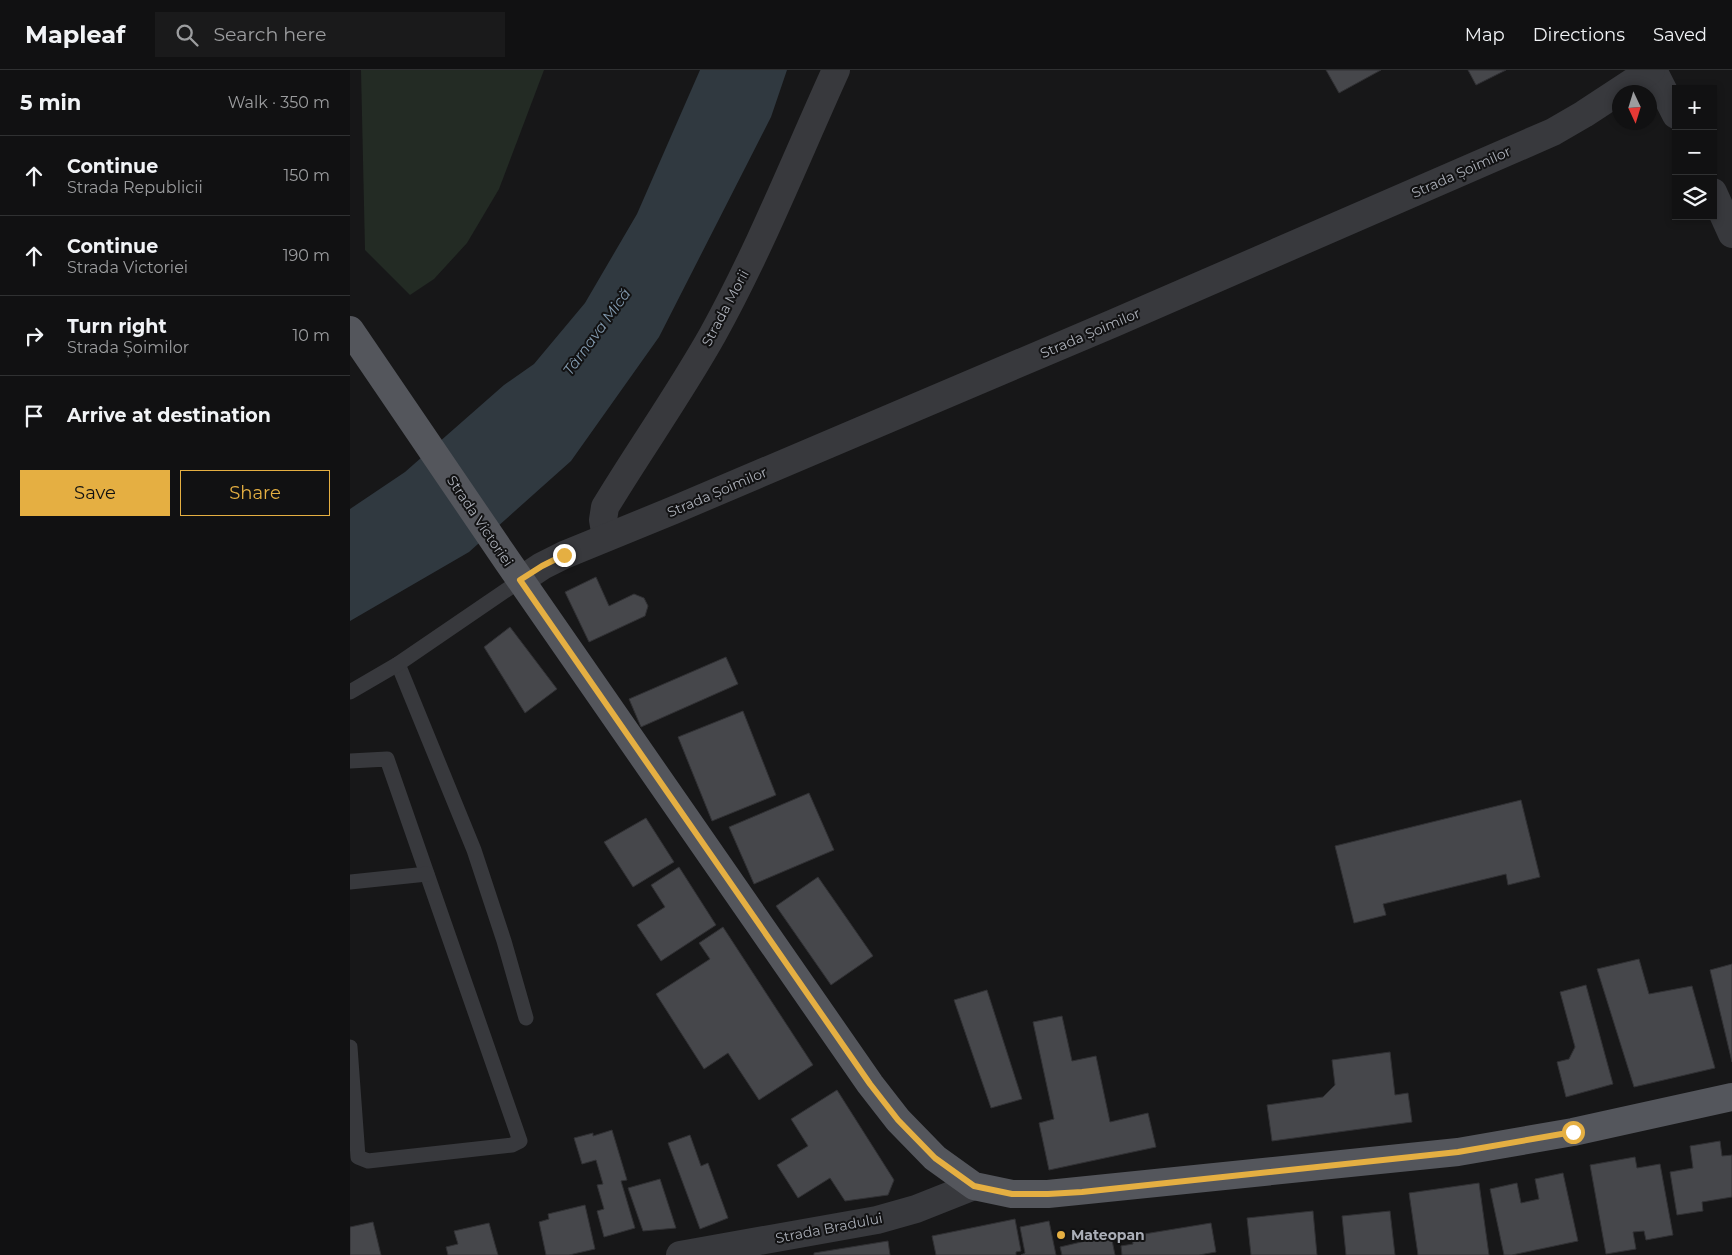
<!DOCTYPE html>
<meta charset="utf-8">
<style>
body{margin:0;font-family:Montserrat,sans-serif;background:#1a1a1b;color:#f1f3f6}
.controls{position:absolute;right:15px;top:15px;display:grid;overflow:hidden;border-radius:0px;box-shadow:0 2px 8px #0003}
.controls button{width:45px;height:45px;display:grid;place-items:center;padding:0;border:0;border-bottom:1px solid #303132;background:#111112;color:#f1f3f6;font:25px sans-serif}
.compass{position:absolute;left:1262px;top:15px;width:45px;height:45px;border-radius:50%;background:#111112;box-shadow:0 2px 8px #0003;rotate:176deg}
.stop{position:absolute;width:15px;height:15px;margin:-11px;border:4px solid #e5af42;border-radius:50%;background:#fff}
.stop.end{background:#e5af42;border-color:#fff;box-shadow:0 1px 5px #0008}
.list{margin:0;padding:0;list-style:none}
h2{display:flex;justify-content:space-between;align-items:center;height:65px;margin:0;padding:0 20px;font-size:21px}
h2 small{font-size:16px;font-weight:400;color:#9c9d9f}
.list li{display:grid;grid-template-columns:32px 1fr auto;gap:15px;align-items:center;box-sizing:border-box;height:80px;padding:0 20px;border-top:1px solid #303132}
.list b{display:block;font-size:19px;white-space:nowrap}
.list p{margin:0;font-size:16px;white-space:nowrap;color:#9c9d9f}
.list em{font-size:16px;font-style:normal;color:#9c9d9f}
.actions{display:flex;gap:10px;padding:15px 20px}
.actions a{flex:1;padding:11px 0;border:1px solid #e5af42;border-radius:0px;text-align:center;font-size:18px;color:#e5af42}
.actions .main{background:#e5af42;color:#111}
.icon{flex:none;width:28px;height:28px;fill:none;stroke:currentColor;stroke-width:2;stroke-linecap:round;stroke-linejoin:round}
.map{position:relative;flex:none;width:1382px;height:1185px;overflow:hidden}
header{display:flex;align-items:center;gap:30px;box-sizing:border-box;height:70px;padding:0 25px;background:#111112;border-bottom:1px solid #303132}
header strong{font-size:24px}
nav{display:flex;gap:28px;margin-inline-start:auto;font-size:18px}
.search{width:350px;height:45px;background:#1a1a1b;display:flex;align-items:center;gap:12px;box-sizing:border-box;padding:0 18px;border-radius:0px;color:#9c9d9f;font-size:19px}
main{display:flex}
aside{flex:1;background:#111112}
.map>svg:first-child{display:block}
</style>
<header>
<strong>Mapleaf</strong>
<div class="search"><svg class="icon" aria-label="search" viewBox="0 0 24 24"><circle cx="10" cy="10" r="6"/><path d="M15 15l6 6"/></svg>Search here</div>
<nav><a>Map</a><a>Directions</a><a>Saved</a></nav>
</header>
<main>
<aside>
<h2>5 min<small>Walk · 350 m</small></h2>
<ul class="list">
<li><svg class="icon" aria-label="ahead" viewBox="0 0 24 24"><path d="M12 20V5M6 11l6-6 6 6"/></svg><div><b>Continue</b><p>Strada Republicii</p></div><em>150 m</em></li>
<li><svg class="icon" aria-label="ahead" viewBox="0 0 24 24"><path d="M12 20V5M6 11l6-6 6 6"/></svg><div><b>Continue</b><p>Strada Victoriei</p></div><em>190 m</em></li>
<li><svg class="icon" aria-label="right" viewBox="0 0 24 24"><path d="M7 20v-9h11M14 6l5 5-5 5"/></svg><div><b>Turn right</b><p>Strada Șoimilor</p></div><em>10 m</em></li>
<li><svg class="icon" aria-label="arrive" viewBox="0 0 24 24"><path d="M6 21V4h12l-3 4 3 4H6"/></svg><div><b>Arrive at destination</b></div></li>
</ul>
<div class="actions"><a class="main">Save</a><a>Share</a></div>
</aside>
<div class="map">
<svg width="1382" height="1185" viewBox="0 0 1382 1185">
<rect width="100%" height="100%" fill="#171718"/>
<!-- green -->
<polygon fill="#232b24" points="11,0 194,0 149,119 117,173 84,209 60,225 15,180"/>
<!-- water -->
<polygon fill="#303940" points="350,0 437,0 421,47 309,267 221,391 119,482 0,551 0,439 55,402 154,315 184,294 235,233 287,144"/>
<!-- building -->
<g fill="#46474b" stroke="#313134">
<polygon points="976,0 1031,0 989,23"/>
<polygon points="1118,0 1156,0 1126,15"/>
<polygon points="246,507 259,536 284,524 294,528 298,536 295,546 239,572 215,522"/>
<polygon points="160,557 207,619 175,643 134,577"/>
<polygon points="376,587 388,614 291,657 279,629"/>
<polygon points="393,641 426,725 362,751 328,667"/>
<polygon points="459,723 484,780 404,814 379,757"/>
<polygon points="1171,730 1190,807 1158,815 1156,804 1033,834 1036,845 1004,853 985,776"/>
<polygon points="296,748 324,792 283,817 254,772"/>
<polygon points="329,797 366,855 311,891 287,855 315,837 301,815"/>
<polygon points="468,807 523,886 481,915 426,836"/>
<polygon points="373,857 463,995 409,1030 378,983 354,999 306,924 360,889 349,873"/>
<polygon points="1289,889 1299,924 1342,916 1365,998 1284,1017 1247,899"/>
<polygon points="1382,894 1382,992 1360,900"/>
<polygon points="1236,915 1263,1014 1216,1027 1207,992 1219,989 1225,977 1210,922"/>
<polygon points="637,920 672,1029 641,1038 604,930"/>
<polygon points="712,946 722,991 746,986 760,1052 798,1043 806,1077 699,1100 689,1053 704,1049 683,952"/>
<polygon points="1040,982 1045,1025 1058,1023 1062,1052 922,1071 917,1035 973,1027 985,1015 982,990"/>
<polygon points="487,1020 544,1110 538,1125 495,1131 480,1108 448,1128 427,1095 458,1076 441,1049"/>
<polygon points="262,1060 277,1110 271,1111 285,1158 254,1167 247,1141 254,1139 247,1115 253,1114 246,1090 232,1094 224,1068 243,1063 243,1066"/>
<polygon points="340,1065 351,1096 358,1093 378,1148 350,1159 318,1073"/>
<polygon points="1370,1071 1372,1086 1382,1085 1382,1127 1352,1132 1353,1141 1327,1145 1320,1102 1343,1098 1340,1076"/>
<polygon points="1285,1087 1287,1098 1310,1094 1323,1165 1296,1170 1294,1161 1283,1162 1286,1179 1256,1184 1240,1095"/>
<polygon points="1213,1103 1228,1171 1162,1185 1154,1185 1140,1119 1167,1113 1171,1133 1189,1129 1185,1109"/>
<polygon points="310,1109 326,1158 293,1161 278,1118"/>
<polygon points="1129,1113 1139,1185 1068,1185 1059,1123"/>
<polygon points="235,1135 245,1179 219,1185 196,1185 189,1152 199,1149 198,1144"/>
<polygon points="963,1141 967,1185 901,1185 897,1148"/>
<polygon points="1040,1141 1045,1185 996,1185 992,1146"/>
<polygon points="665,1149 671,1181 666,1182 666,1185 586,1185 582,1166"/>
<polygon points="699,1151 706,1185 671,1185 675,1183 670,1157"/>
<polygon points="23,1152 31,1185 0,1185 0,1157"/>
<polygon points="139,1153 148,1185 98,1185 96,1177 108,1174 104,1161"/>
<polygon points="861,1153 866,1182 849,1185 772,1185 771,1176 783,1174 782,1166"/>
<polygon points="761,1165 765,1185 712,1185 710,1177"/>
<polygon points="538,1171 540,1185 464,1185 464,1183"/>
</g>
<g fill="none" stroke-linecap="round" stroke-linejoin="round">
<!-- service -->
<g stroke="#38393d" stroke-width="15">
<polyline points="48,594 124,780 154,871 176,948"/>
<polyline points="0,622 48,594 171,510"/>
<polyline points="0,691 37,689 170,1071 162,1075 18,1091 8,1087 0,977"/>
<polyline points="0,812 77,804"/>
</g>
<!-- minor -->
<g stroke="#38393d" stroke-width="28">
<polyline points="1303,0 1326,45"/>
<polyline points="1363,122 1382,164"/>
<path d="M256 467 253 450 255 437C290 379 330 323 363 264 410 179 446 88 486 0"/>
<polyline points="330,1185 527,1150 566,1139 624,1116"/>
</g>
<!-- tertiary -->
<polyline stroke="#38393d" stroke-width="28" points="171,510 192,496 214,485 324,440 764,253 1203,62 1234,44 1301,0"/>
<!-- primary -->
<polyline stroke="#54565c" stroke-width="28" points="0,260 158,492 520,1014 548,1050 585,1088 624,1116 662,1124 698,1124 1108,1082 1223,1062 1382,1027"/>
</g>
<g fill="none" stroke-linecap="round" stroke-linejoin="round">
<!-- route -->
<polyline stroke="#e5af42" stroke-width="6" points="214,485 192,496 170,510 520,1014 548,1050 585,1088 624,1116 662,1124 698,1124 732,1122 1108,1082 1223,1062"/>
</g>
<!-- markers -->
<circle fill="#e5af42" stroke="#121213" stroke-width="2" cx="711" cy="1165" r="5"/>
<g text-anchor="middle" stroke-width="4" stroke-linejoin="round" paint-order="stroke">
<!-- street labels -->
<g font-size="14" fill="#aaaeb7" stroke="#121213">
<text transform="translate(1111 102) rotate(-24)" y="5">Strada Șoimilor</text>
<text transform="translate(375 238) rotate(-62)" y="5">Strada Morii</text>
<text transform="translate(740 263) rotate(-23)" y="5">Strada Șoimilor</text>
<text transform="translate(367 422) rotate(-23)" y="5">Strada Șoimilor</text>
<text transform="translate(130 451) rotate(56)" y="5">Strada Victoriei</text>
<text transform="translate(479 1158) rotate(-11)" y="5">Strada Bradului</text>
</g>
<!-- poi labels -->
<g font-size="14" font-weight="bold" fill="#aaaeb7" stroke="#121213" text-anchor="start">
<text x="721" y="1170">Mateopan</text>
</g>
<!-- water labels -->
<g font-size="15" font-style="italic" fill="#839bb0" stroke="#121213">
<text transform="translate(247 262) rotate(-54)" y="5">Târnava Mică</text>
</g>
</g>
</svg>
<div class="controls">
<button>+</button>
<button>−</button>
<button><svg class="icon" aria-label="layers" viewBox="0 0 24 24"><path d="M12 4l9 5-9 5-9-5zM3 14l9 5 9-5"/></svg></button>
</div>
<svg class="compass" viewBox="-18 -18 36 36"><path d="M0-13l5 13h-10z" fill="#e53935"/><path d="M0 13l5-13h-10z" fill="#9c9d9f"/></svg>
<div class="stop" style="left:1223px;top:1062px"></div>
<div class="stop end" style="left:214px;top:485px"></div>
</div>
</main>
